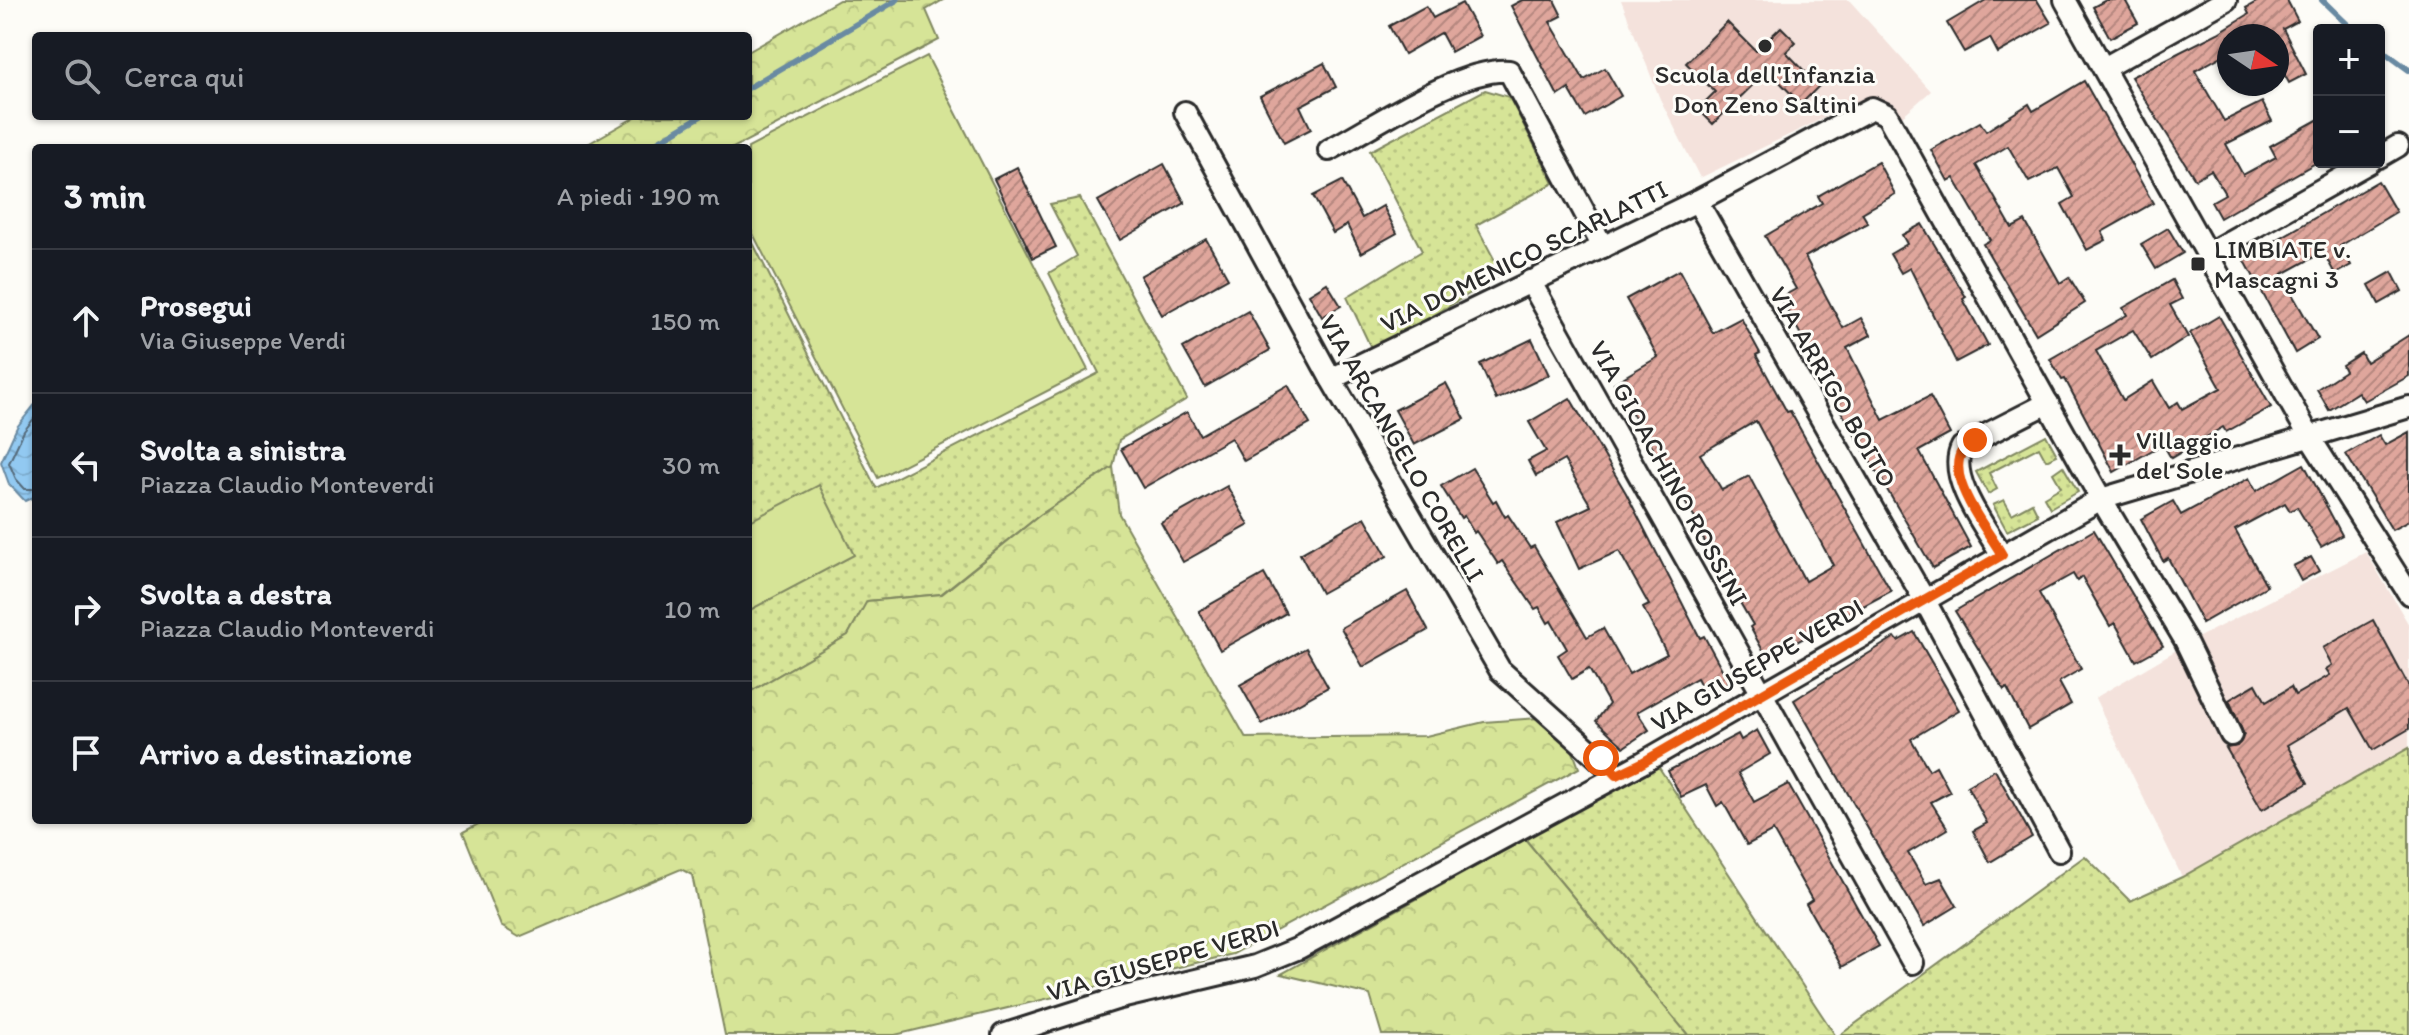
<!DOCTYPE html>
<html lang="it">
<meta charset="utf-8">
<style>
body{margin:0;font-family:Itim,sans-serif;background:#242831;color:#f1f3f6}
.controls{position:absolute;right:24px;top:24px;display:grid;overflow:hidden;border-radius:8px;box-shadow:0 2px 6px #0004}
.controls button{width:72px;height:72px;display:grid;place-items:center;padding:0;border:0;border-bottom:2px solid #363941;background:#171b24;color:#f1f3f6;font:40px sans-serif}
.compass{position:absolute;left:2217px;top:24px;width:72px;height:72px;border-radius:50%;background:#171b24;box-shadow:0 2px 6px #0004;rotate:103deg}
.stop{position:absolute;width:24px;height:24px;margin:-18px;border:6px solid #ea580c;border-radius:50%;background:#fff}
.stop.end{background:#ea580c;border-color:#fff;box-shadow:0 2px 8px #0008}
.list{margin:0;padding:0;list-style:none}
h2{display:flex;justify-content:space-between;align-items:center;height:104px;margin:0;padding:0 32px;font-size:34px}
h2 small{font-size:26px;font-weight:400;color:#9ea1a6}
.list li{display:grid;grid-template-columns:52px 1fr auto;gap:24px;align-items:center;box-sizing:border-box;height:144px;padding:0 32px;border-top:2px solid #363941}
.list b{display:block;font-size:30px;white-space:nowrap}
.list p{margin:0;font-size:26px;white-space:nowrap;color:#9ea1a6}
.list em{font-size:26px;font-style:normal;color:#9ea1a6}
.icon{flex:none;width:44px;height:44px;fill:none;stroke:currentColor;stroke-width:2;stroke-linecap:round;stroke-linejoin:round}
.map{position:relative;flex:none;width:2409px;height:1035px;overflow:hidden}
.search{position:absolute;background:#171b24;box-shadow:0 2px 6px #0004;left:32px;top:32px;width:720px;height:88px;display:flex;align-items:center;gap:20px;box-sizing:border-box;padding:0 28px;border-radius:8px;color:#9ea1a6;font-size:30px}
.panel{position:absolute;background:#171b24;box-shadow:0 2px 6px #0004;left:32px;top:144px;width:720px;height:680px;border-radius:8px}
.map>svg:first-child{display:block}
</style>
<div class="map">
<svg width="2409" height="1035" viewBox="0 0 2409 1035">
<defs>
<pattern id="grass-dots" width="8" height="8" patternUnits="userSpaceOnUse" patternTransform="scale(2)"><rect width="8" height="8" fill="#d6e497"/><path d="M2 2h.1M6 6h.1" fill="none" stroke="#b8c482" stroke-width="1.8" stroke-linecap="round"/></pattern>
<pattern id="forest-crowns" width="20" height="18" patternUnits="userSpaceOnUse" patternTransform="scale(2)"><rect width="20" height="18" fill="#d6e497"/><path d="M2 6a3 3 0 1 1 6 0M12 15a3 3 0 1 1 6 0" fill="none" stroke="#b8c482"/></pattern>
<pattern id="water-waves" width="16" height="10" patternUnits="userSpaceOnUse" patternTransform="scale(2)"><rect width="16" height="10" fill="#92c9f1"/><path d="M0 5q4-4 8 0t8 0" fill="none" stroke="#7eadcf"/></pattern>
<pattern id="building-hatch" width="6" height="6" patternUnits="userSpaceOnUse" patternTransform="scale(2)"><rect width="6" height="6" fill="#dfa69c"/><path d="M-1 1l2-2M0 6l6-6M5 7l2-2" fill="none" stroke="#b5877f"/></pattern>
</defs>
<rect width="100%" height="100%" fill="#fdfcf7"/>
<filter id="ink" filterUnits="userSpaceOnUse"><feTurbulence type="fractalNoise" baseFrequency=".0125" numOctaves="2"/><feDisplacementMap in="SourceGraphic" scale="16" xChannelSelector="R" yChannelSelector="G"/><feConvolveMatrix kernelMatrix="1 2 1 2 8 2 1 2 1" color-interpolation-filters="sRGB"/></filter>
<g filter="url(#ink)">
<!-- built -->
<g fill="#f4e2dc">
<polygon points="1621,0 1849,0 1931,91 1901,117 1892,103 1865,98 1700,178 1660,99"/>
<polygon points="2366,552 2409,625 2409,748 2182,877 2095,698 2197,638"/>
</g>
<!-- grass -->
<g fill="url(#grass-dots)" stroke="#808861" stroke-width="2">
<polygon points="1485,90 1509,97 1554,183 1476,225 1502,274 1373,352 1347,297 1422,251 1370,151"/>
<polygon points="1080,198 1187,399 1119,440 1113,467 1040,515 941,594 868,601 848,635 748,693 748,233 876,488 1099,373 1049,273 1077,256 1050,204"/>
<polygon points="2046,435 2057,455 2046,460 2039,447 1989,473 1997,489 1988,494 1976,472"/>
<polygon points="2063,466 2078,492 2050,508 2044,497 2061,487 2053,473"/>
<polygon points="2004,500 2012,514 2032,503 2038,515 2007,531 1993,505"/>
<polygon points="2409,748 2409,1035 1840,1035 2085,856 2130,901 2182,877"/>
<polygon points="1656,763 1835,1035 1688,1035 1525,839"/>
</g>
<!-- forest -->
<g fill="url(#forest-crowns)" stroke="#808861" stroke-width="2">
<polygon points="839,0 943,0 926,10 939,40 733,148 581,148 637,116 748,116 748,52"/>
<polygon points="1113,467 1119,514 1246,738 1426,736 1484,722 1539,718 1572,749 1579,768 1233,954 895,1035 725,1035 692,875 681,869 519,937 501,926 463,832 486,820 748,820 748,693 848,635 867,601 942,594 1040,515"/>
<polygon points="1525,839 1688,1035 1382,1035 1370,995 1281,974"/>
</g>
<!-- pitch -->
<g fill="#d6e497" stroke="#808861" stroke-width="2">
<polygon points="927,56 1088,370 878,478 748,224 748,148"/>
<polygon points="819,485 854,555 748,611 748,522"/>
</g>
<!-- water -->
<polygon fill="url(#water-waves)" stroke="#698aa2" stroke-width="2" points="36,403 36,496 25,501 9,484 1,462 17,427"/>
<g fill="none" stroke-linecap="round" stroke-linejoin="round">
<!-- shore -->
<polyline stroke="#546a7a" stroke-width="2" points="36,416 24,431 9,463 16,479 25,489 36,489"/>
<!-- stream -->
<g stroke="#698aa2" stroke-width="6">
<polyline points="2322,0 2353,30"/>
<polyline points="2379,48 2409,70"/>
<polyline points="748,88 897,0"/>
<polyline points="647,148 701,116"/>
</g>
</g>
<!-- building -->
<g fill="url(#building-hatch)" stroke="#2b2b2b" stroke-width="2" fill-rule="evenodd">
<polygon points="1522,0 1554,0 1562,16 1550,22 1584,80 1605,68 1621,96 1585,117 1569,89 1558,96 1511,6"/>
<polygon points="1986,0 2037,0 2051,23 1998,53 1990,38 1964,52 1947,23"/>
<polygon points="2106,0 2125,0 2138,23 2110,38 2093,7"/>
<polygon points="2260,0 2287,0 2298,21 2283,29 2306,74 2289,83 2277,61 2277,36 2229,36 2229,52 2195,71 2224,121 2262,102 2272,121 2226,144 2243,175 2276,157 2270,146 2319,119 2319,161 2220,218 2211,202 2225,194 2211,170 2195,179 2131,77 2218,33 2249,14 2246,8"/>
<polygon points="1462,3 1480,36 1451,52 1441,33 1404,54 1389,26 1426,6 1433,18"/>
<polygon points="1727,22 1756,51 1781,27 1796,42 1786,52 1819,86 1801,104 1768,70 1713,124 1698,109 1715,92 1686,63"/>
<polygon points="1324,63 1336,87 1300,106 1311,129 1284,143 1260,96"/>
<polygon points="2084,81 2153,203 2102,232 2106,240 2087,250 2062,204 2074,197 2058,168 2029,182 2008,146 1976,165 2012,228 2025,221 2060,283 2069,277 2085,303 2036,334 1983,244 1990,240 1954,178 1948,181 1931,150 1980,122 1986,131 2029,104 2033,111"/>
<polygon points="1878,162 1895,194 1862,213 1868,223 1805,257 1843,328 1861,318 1871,335 1847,348 1883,420 1930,396 1950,434 1919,451 1971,547 1933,568 1828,389 1831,388 1780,298 1796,289 1765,236 1822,203 1818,196"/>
<polygon points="1164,164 1185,203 1120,240 1098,201"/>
<polygon points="1017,167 1056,247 1033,258 994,179"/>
<polygon points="1342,181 1362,218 1383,206 1397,233 1361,253 1347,225 1333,233 1313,196"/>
<polygon points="2378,181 2396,212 2340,246 2351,265 2335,274 2323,252 2281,275 2318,339 2295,353 2244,259"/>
<polygon points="1922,224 1966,297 1963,299 1988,345 1956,362 1910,268 1901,273 1890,254 1907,244 1902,235"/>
<polygon points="2168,228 2183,253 2156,269 2141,244"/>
<polygon points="1206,239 1228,278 1162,315 1140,276"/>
<path d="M1679 270 1713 333 1741 318 1760 353 1756 355 1787 412 1790 411 1891 591 1767 658 1750 627 1753 625 1694 523 1697 522 1614 383 1658 357 1626 299ZM1756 421 1833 565 1805 581 1749 476 1722 490 1700 454Z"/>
<polygon points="2392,272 2402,291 2379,304 2369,285"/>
<polygon points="2172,280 2182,299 2170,305 2188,337 2152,360 2133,330 2096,351 2123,400 2153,381 2169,408 2178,402 2182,409 2221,388 2190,333 2219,316 2271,407 2226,432 2223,427 2171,458 2163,444 2114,472 2065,379 2062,380 2050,359 2127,315 2123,308"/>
<polygon points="1327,283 1341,306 1322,317 1309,294"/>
<polygon points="1248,311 1270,350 1205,387 1183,348"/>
<polygon points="2409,335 2409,376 2364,401 2358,392 2329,410 2317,389 2345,371 2342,365 2361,353 2366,362"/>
<polygon points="1532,339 1549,375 1496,400 1480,364"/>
<polygon points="1446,383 1465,419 1414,445 1395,410"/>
<polygon points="1288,385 1310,424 1244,461 1231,438 1143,488 1121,449 1187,412 1200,435"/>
<polygon points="1570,398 1626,493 1700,638 1704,636 1729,682 1706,695 1697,678 1637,712 1649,730 1624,747 1596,721 1609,704 1589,669 1572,679 1558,655 1567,649 1551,621 1548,623 1539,607 1535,609 1502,561 1498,564 1476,531 1474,533 1464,516 1461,518 1441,486 1472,468 1493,502 1496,500 1505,517 1508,515 1530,548 1534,546 1587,637 1603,628 1629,674 1667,654 1643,608 1649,605 1619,551 1579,569 1557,522 1591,506 1564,460 1536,476 1528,461 1546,451 1529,422"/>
<polygon points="2409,432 2409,521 2392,530 2346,454 2379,435 2385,445"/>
<polygon points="2304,464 2342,535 2321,547 2297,507 2290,511 2285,503 2235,530 2267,586 2202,623 2168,558 2163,561 2141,519 2173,501 2181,515 2249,478 2256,491"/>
<polygon points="1227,486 1249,525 1183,562 1161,523"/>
<polygon points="1365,517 1387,556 1321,593 1300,554"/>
<polygon points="2094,530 2163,646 2136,661 2115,623 2110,626 2082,577 2077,581 2073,574 2039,593 2081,669 2059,682 2071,704 2028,729 2007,688 2004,690 1955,611"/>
<polygon points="2311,557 2319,571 2301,581 2293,566"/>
<polygon points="1264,574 1286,613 1220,650 1199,611"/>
<polygon points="1407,591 1428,630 1363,667 1341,628"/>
<polygon points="2373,620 2409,687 2409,729 2373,750 2349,708 2287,745 2308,783 2262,810 2226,748 2237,746 2244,735 2229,700 2256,684 2266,702 2291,687 2295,695 2330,675 2326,669 2332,665 2323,648"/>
<polygon points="1914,632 1959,710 1911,739 1929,770 1936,766 1950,792 1931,802 1948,829 1908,853 1926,884 1941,878 1957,906 1924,926 1794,700 1895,637 1898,641"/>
<polygon points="1306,648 1328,687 1262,724 1240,685"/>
<polygon points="1757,730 1770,754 1738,773 1754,802 1788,784 1879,946 1842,967 1806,904 1812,900 1773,831 1747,845 1723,802 1717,806 1706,785 1681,797 1668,771 1738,734 1741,740"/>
<polygon points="1995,770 2032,837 1990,862 1973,831 1987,823 1967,786"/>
</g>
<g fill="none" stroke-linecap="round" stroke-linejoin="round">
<!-- minor casing -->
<g stroke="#2b2b2b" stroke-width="26">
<g id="minor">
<polyline points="2065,0 2309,436 2409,594"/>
<polyline points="2104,68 2226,0"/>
<polyline points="1185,112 1331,379 1500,670 1617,775"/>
<path d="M1329 150C1375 126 1460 67 1509 71L1603 247"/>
<polyline points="2379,157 2398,146"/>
<polyline points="1697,201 1924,599 2059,851"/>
<polyline points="2209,253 2370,162"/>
<polyline points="1530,281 1913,963"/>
<polyline points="1331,379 1697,201 1872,108 1887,115 2101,499 2185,640 2231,735"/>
<path d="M2002 555C1986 528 1946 477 1962 447L2048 403"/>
<polyline points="1003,1035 1116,999 1255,966 1299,948 1640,764 2101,499 2409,407"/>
</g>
</g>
<!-- minor -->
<use href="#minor" stroke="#fdfcf7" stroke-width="20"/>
</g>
</g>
<g fill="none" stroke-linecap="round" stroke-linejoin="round" filter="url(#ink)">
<!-- route -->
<path stroke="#ea580c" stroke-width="10" d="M1601 758 1617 775 1640 764 2002 555C1985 525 1931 462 1975 440"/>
</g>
<!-- markers -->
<g fill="#2b2b2b" stroke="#fdfcf7" stroke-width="3">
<circle cx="1765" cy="46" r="8"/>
<rect x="2190" y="256" width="16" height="16" rx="4"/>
<path d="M2116 443h8v8h8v8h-8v8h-8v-8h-8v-8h8z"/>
</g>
<g text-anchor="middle" stroke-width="6" stroke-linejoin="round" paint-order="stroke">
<!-- poi labels -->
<g font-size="26" fill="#2b2b2b" stroke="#fdfcf7" text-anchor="start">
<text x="1765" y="83" text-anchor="middle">Scuola dell'Infanzia<tspan x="1765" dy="30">Don Zeno Saltini</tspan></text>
<text x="2214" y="258">LIMBIATE v.<tspan x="2214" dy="30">Mascagni 3</tspan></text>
<text x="2136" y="449">Villaggio<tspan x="2136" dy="30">del Sole</tspan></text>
</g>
<!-- street labels -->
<g font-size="26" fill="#2b2b2b" stroke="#fdfcf7">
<text transform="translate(1524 256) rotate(-26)" y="9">VIA DOMENICO SCARLATTI</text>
<text transform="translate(1833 387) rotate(60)" y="9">VIA ARRIGO BOITO</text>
<text transform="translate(1402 448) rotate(60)" y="9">VIA ARCANGELO CORELLI</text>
<text transform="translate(1669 473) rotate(61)" y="9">VIA GIOACHINO ROSSINI</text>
<text transform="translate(1757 665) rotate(-30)" y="9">VIA GIUSEPPE VERDI</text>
<text transform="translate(1163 960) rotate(-16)" y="9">VIA GIUSEPPE VERDI</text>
</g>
</g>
</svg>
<div class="controls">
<button>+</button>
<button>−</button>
</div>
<svg class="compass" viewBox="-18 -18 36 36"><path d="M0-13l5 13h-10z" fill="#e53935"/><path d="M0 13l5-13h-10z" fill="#9ea1a6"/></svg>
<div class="stop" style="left:1601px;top:758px"></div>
<div class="stop end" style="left:1975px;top:440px"></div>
<div class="search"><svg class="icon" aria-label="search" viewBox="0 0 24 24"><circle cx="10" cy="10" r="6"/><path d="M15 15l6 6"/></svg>Cerca qui</div>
<section class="panel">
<h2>3 min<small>A piedi · 190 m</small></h2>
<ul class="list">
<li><svg class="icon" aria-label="ahead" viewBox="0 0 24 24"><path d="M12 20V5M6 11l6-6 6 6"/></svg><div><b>Prosegui</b><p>Via Giuseppe Verdi</p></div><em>150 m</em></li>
<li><svg class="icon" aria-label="left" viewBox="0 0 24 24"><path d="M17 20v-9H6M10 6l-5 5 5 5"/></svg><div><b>Svolta a sinistra</b><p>Piazza Claudio Monteverdi</p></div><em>30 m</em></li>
<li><svg class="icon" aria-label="right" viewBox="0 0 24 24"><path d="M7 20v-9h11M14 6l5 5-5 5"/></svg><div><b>Svolta a destra</b><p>Piazza Claudio Monteverdi</p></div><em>10 m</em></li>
<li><svg class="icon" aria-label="arrive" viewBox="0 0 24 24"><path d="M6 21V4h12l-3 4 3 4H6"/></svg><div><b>Arrivo a destinazione</b></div></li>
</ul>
</section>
</div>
